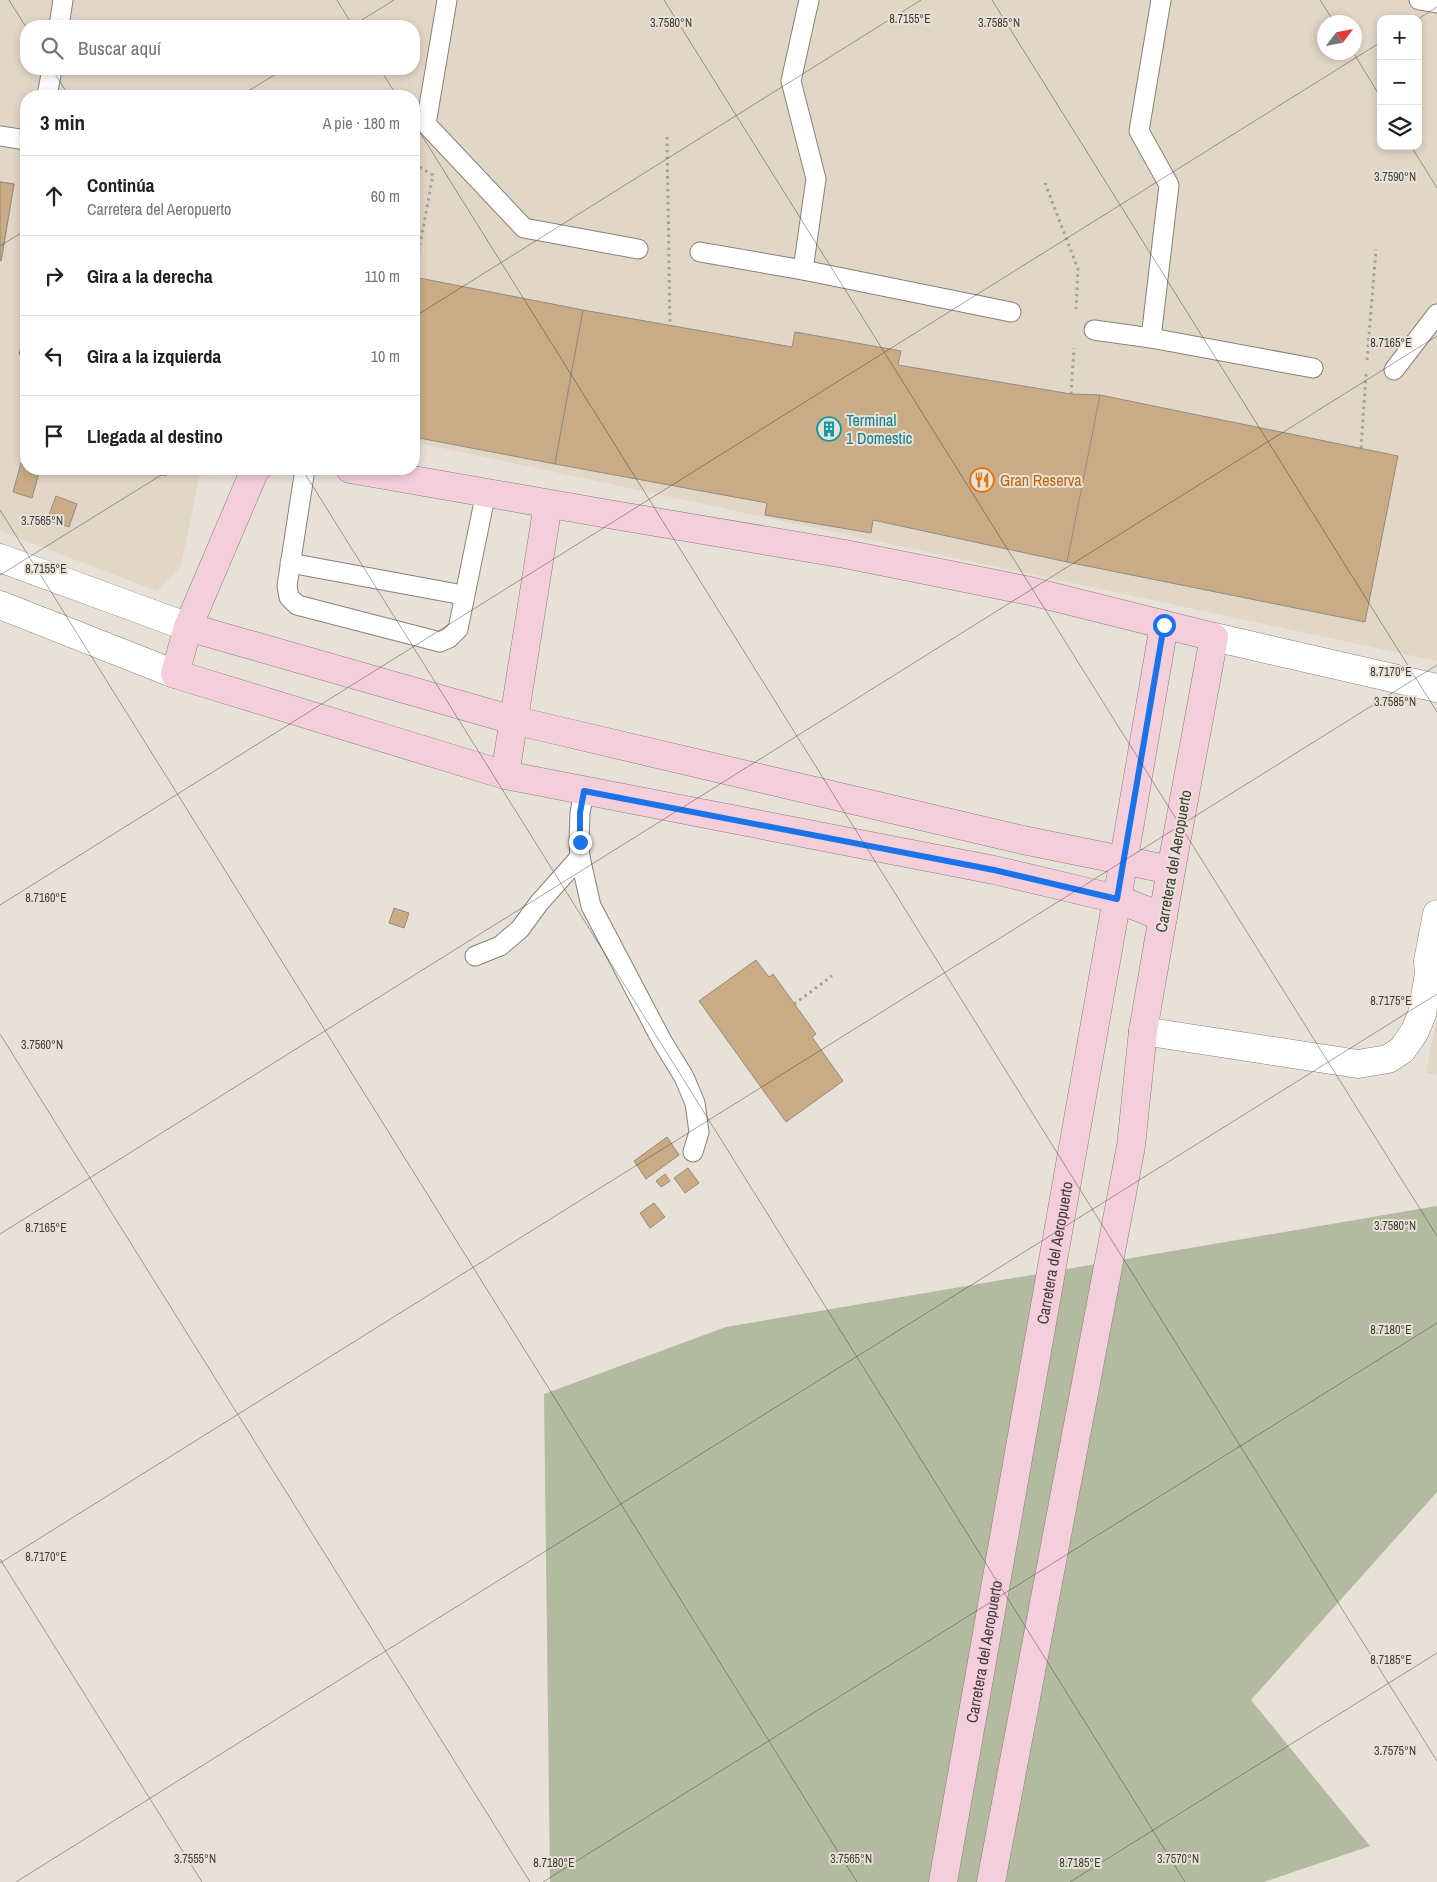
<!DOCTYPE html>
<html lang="es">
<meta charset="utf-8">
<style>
body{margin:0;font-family:"Archivo Narrow",sans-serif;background:#f2f2f2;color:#202124}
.controls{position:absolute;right:15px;top:15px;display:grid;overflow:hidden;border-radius:10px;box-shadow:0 2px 8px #0003}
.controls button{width:45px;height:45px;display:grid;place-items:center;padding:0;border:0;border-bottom:1px solid #e0e0e0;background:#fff;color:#202124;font:25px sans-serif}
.compass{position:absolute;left:1317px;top:15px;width:45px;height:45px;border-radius:50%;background:#fff;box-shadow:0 2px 8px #0003;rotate:58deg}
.stop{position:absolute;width:15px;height:15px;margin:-11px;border:4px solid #1a73e8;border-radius:50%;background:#fff}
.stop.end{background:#1a73e8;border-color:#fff;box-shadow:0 1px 5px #0008}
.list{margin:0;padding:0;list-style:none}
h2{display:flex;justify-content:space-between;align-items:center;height:65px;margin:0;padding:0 20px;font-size:21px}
h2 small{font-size:16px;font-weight:400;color:#757577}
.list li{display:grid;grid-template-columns:32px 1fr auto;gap:15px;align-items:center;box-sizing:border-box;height:80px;padding:0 20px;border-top:1px solid #e0e0e0}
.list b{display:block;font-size:19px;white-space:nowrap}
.list p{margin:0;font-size:16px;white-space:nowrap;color:#757577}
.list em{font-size:16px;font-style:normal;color:#757577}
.icon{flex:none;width:28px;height:28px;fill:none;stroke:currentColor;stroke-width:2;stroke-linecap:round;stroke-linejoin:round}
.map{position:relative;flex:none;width:1437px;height:1882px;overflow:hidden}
.search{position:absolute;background:#fff;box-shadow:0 2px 8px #0003;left:20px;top:20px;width:400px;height:55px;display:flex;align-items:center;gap:12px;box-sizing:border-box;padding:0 18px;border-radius:20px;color:#757577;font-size:19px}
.panel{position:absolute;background:#fff;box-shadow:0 2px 8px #0003;left:20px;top:90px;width:400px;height:385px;border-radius:20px}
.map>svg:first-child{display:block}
</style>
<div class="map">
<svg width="1437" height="1882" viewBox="0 0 1437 1882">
<rect width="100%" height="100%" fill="#e8e1d7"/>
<!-- built -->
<g fill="#e2d6c6" fill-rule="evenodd">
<path d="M0 0H1437V661L414 442V96H26V469H201L181 566 157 591 0 531ZM1381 19H1418V146H1381ZM1324 22H1354V52H1324ZM26 26H414V69H26Z"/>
<polygon points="1437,1015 1437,1075 1426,1073"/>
</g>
<!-- green -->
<polygon fill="#b2bba0" points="1437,1206 1437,1492 1251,1700 1370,1846 1264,1882 550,1882 544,1394 726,1327"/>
<!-- building -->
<g fill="#c9ab85" stroke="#938c83">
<polygon points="0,182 14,184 1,261 0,260"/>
<polygon points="0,182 14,184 1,261 0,260"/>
<polygon points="414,277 583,310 555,464 414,437"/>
<polygon points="583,310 792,347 795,332 901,351 898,365 1071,394 1100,395 1087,498 1067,562 873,520 871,533 765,515 767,503 555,464"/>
<polygon points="26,328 26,356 19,354"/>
<polygon points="1100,395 1398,456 1365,622 1067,562"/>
<polygon points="21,463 26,465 26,469 40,469 32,498 13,492"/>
<polygon points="135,469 168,469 166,476"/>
<polygon points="56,496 77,504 69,527 47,520"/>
<polygon points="394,908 409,913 404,928 389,923"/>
<polygon points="756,960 769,977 773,974 816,1034 812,1037 843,1081 786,1122 699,1001"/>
<polygon points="667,1137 679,1155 646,1179 634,1161"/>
<polygon points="688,1168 699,1183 685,1193 674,1178"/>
<polygon points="665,1174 670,1181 661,1187 656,1181"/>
<polygon points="654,1203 665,1217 650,1228 640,1213"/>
</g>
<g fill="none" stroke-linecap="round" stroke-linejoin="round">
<!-- lane casing -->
<g stroke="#888178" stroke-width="21">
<g id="lane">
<polyline points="447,0 426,124 524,228 638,249"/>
<polyline points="809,0 791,81 816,179 803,270 1011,312"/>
<polyline points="1161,0 1139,131 1169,185 1151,338 1313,368"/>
<polyline points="1419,0 1437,3"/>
<polyline points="59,26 63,0"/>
<polyline points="47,96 52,69"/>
<polyline points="0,136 26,140"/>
<polyline points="700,252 803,270"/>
<polyline points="1094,330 1151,338"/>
<polyline points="1394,370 1437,314"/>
<polyline points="305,469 287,586 289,597 297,605 440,642 449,638 458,629 486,492"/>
<polyline points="290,563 463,595"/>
<polyline points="584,791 580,813 579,841 580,857 591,906 662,1041 684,1077 695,1103 699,1132 693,1152"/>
<polyline points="475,956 500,946 520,929 539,903 580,857"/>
</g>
</g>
<!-- street casing -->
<g stroke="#888178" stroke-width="29">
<g id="street">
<polyline points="0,558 188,627"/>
<polyline points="0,605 175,674"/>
<polyline points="1214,637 1437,688"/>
<polyline points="1143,1031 1358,1064 1388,1059 1402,1050 1415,1031 1422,1014 1429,974 1428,961 1437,914"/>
</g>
</g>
<!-- secondary casing -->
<g stroke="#888178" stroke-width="29">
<g id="secondary">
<polyline points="257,469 254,472 188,627 175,674 505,775 994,870 1117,899 1163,917"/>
<polyline points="350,469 614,515 845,554 1030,591 1214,637 1171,870 1143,1031 1131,1146 991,1882"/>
<polyline points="188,627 513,720 1023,840 1171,870"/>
<polyline points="505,775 548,504"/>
<path id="s1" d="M943 1882 1117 899 1164 625"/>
</g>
</g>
<!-- path -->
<g stroke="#a5a098" stroke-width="3" stroke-dasharray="2.5 4" stroke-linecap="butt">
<polyline points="667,137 670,326"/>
<polyline points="414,164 433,175 414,277"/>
<polyline points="1045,183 1078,269 1076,309"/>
<polyline points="1367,360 1376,249"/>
<polyline points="1071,394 1074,348"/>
<polyline points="1361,448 1366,374"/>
<polyline points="794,1004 832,976"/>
</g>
<!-- lane -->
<use href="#lane" stroke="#fff" stroke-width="19"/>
<!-- street -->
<use href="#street" stroke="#fff" stroke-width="28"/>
<!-- secondary -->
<use href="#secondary" stroke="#f5cedc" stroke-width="28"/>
</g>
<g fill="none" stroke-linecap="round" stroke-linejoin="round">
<!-- route -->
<polyline stroke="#1a73e8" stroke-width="6" points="580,842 580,813 584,791 994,870 1117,899 1164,625"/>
</g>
<!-- ticks -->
<path fill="none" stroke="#3f3c38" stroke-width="1" stroke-opacity="0.45" d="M9 0 26 27M337 0 353 26M664 0 1437 1236M992 0 1437 712M1320 0 1334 22M1418 19 1437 7M352 26 394 0M1353 52 1381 98M52 69 69 96M380 69 397 96M240 96 284 69M414 123 1437 1761M1411 146 1437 188M0 246 26 230M414 317 921 0M302 469 1185 1882M0 510 857 1882M0 575 171 469M0 905 1381 42M0 1034 530 1882M0 1234 1437 336M0 1559 202 1882M0 1563 1437 665M16 1882 1437 994M543 1882 1437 1323M1070 1882 1437 1653"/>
<!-- icons -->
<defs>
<g id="building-ring" transform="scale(1.25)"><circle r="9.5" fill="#e8e1d7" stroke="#0f9aa8" stroke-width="1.5"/><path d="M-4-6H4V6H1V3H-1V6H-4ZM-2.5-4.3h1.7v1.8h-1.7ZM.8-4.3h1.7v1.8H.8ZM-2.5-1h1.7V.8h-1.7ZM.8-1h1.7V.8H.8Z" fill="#0f9aa8"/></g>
<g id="restaurant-ring" transform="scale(1.25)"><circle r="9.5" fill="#e8e1d7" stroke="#e8710a" stroke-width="1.5"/><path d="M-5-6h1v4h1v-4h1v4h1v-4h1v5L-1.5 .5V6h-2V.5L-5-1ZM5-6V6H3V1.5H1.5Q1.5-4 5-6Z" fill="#e8710a"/></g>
</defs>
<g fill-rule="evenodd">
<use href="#building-ring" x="829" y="429"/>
<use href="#restaurant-ring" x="982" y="480"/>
</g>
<g text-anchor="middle" stroke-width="4" stroke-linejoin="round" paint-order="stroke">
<!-- culture labels -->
<g font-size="16" fill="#0d838f" stroke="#e8e1d7" text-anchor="start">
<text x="846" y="426">Terminal<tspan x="846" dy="18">1 Domestic</tspan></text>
</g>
<!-- food labels -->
<g font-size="16" fill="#c56008" stroke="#e8e1d7" text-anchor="start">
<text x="1000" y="486">Gran Reserva</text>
</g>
<!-- street labels -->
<g font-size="16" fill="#3f3c38" stroke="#e8e1d7">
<text transform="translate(1173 861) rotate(-80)" y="6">Carretera del Aeropuerto</text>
<text dy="6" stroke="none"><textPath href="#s1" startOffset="639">Carretera del Aeropuerto</textPath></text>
<text dy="6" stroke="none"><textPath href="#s1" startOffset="234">Carretera del Aeropuerto</textPath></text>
</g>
</g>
<g font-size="12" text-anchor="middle" fill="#3f3c38" stroke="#e8e1d7" stroke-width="4" stroke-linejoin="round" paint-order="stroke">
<text x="910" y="23">8.7155°E</text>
<text x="671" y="27">3.7580°N</text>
<text x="999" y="27">3.7585°N</text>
<text x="1395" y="181">3.7590°N</text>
<text x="1391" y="347">8.7165°E</text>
<text x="42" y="525">3.7565°N</text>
<text x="46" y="573">8.7155°E</text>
<text x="1391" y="676">8.7170°E</text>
<text x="1395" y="706">3.7585°N</text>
<text x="46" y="902">8.7160°E</text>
<text x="1391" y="1005">8.7175°E</text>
<text x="42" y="1049">3.7560°N</text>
<text x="1395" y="1230">3.7580°N</text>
<text x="46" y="1232">8.7165°E</text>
<text x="1391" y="1334">8.7180°E</text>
<text x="46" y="1561">8.7170°E</text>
<text x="1391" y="1664">8.7185°E</text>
<text x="1395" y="1755">3.7575°N</text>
<text x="195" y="1863">3.7555°N</text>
<text x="851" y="1863">3.7565°N</text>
<text x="1178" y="1863">3.7570°N</text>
<text x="554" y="1867">8.7180°E</text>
<text x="1080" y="1867">8.7185°E</text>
</g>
</svg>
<div class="controls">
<button>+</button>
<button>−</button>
<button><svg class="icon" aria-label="layers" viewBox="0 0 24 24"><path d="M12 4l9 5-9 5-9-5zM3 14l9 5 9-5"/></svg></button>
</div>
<svg class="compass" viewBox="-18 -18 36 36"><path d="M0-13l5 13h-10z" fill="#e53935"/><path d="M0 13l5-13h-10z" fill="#757577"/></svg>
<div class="stop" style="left:1164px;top:625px"></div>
<div class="stop end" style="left:580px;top:842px"></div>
<div class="search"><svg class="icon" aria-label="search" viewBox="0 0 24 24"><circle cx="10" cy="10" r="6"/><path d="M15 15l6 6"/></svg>Buscar aquí</div>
<section class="panel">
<h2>3 min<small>A pie · 180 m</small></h2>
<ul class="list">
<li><svg class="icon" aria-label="ahead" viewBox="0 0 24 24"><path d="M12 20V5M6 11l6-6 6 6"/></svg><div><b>Continúa</b><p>Carretera del Aeropuerto</p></div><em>60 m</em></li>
<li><svg class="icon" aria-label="right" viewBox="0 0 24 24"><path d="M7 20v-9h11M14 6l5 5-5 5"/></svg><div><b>Gira a la derecha</b></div><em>110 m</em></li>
<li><svg class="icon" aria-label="left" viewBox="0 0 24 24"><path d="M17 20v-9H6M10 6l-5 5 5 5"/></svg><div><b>Gira a la izquierda</b></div><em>10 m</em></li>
<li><svg class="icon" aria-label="arrive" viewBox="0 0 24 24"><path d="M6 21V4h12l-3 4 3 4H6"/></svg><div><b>Llegada al destino</b></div></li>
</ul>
</section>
</div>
